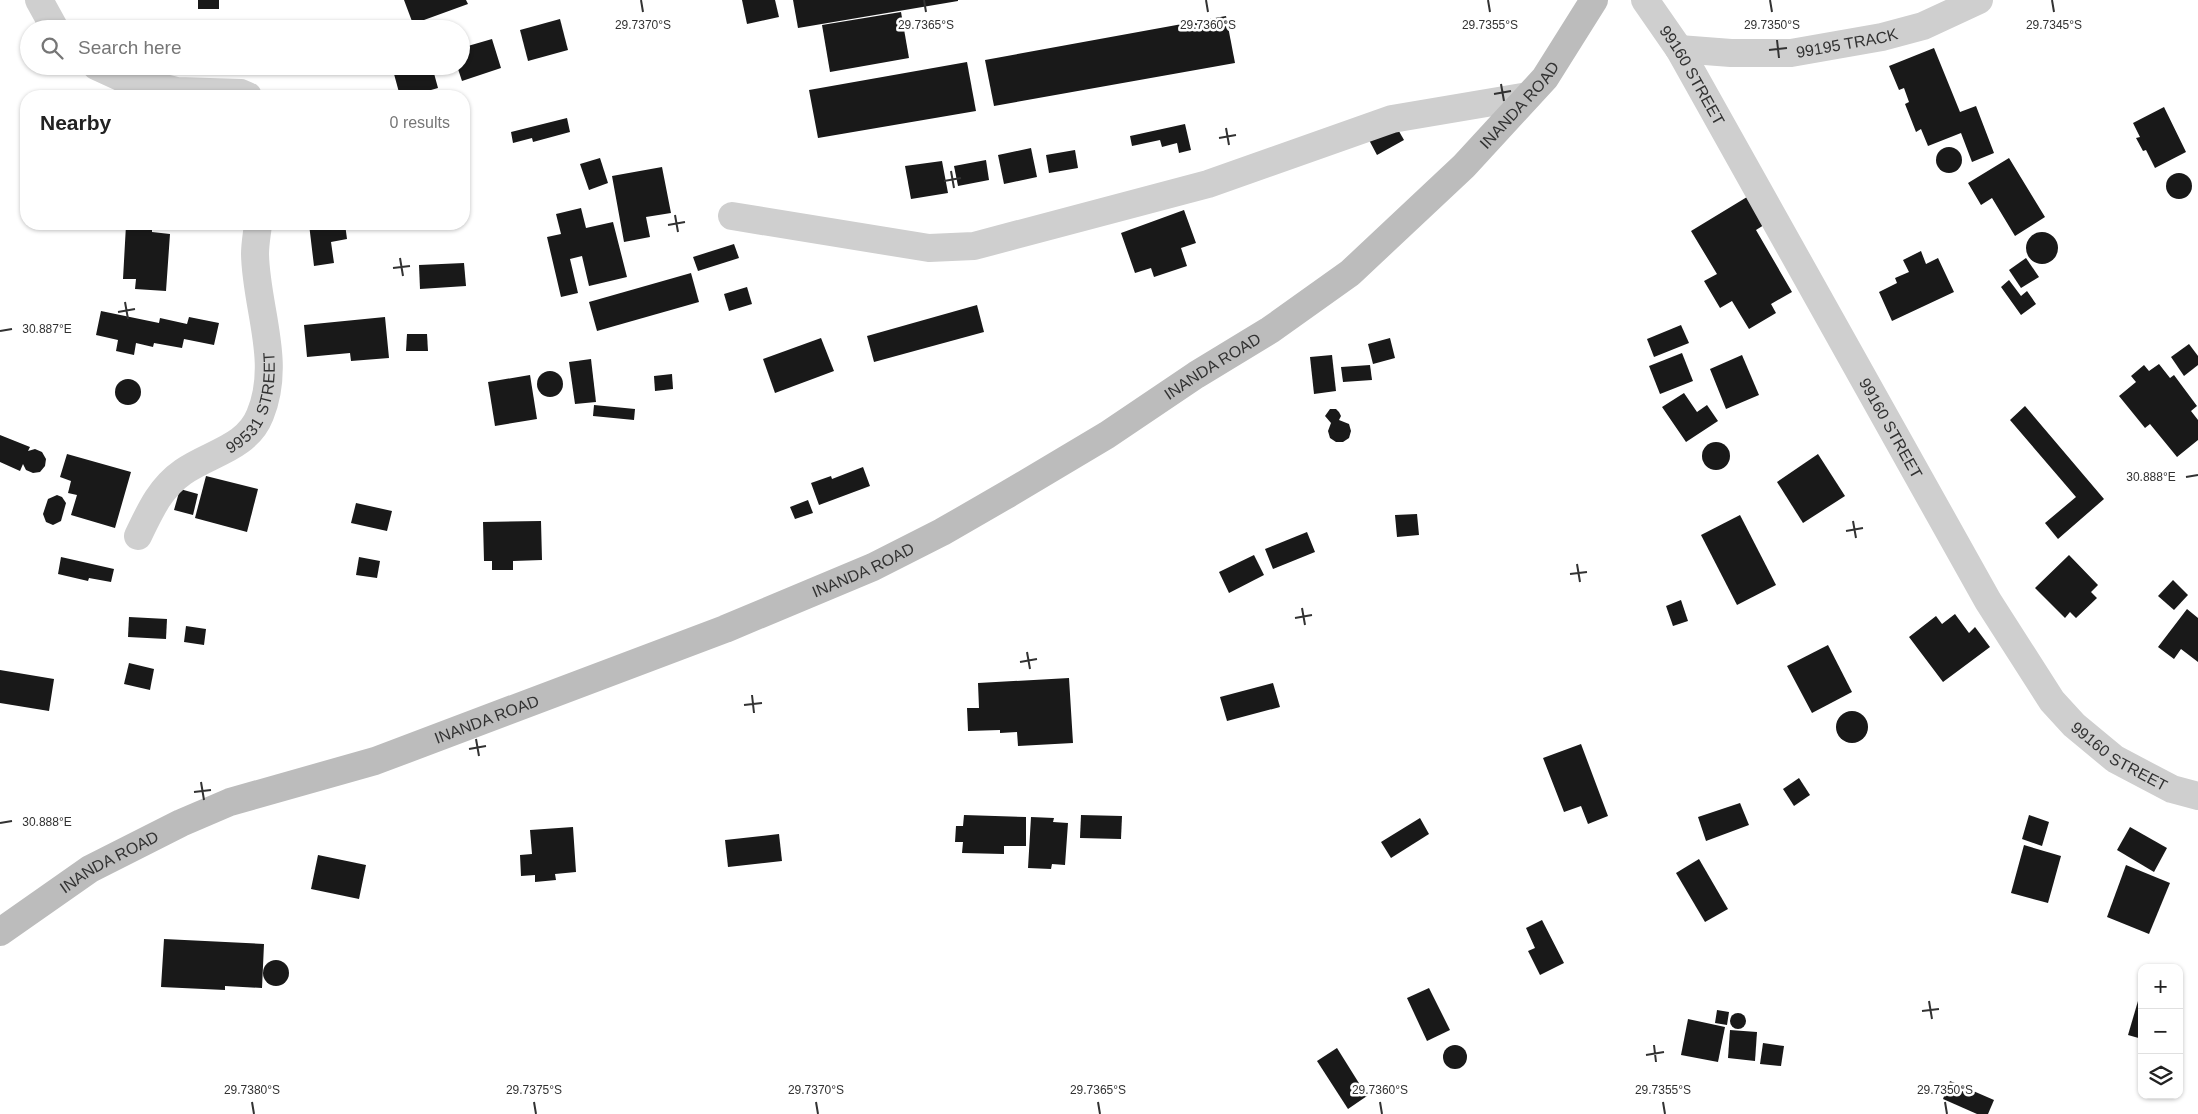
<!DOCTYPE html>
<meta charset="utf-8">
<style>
body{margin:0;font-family:Helvetica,sans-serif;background:#f2f2f2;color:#222}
.controls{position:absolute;right:15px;bottom:15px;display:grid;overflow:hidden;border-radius:10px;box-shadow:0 1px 4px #0004}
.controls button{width:45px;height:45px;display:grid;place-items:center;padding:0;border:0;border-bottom:1px solid #e0e0e0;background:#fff;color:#222;font:25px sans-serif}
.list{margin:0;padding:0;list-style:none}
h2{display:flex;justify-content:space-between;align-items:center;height:65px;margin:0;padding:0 20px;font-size:21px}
h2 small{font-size:16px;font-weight:400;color:#767676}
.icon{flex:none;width:28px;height:28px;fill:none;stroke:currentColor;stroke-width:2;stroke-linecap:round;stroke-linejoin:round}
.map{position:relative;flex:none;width:2198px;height:1114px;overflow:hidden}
.search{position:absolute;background:#fff;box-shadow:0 1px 4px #0004;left:20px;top:20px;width:450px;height:55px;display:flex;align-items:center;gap:12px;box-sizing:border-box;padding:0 18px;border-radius:28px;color:#767676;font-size:19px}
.panel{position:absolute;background:#fff;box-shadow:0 1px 4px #0004;left:20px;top:90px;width:450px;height:140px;border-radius:20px}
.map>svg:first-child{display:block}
</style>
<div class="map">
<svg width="2198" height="1114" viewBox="0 0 2198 1114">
<rect width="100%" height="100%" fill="#fff"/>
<!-- building -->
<g fill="#191919">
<rect x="198" y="0" width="21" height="9"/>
<polygon points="404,0 466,0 468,4 413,24"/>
<polygon points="742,0 775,0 779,17 747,24"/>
<polygon points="793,0 958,0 958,1 798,28"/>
<polygon points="901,12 909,58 830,72 822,25"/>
<polygon points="1226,16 1235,63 994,106 985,60"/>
<polygon points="560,19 568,50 528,61 520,30"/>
<polygon points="492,39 501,68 462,81 457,66 461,66 461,48"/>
<polygon points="1934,48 1960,112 1976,106 1994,153 1972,162 1961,133 1928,146 1921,129 1916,132 1905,104 1909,102 1904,88 1899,90 1889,66"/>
<polygon points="967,62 976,111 818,138 809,90"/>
<polygon points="420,66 432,66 438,88 410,96 400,96 394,74"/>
<polygon points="354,90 355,96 320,96 320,95"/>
<polygon points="2164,107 2186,152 2155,168 2146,150 2143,151 2136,138 2140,137 2133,123"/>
<polygon points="567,118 570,132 533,142 532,138 513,143 511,132"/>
<polygon points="1185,124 1191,150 1179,153 1177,143 1162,147 1160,140 1132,146 1130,136"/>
<polygon points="1396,126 1404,140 1377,155 1369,140"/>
<circle cx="1949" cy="160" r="13"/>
<polygon points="1031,148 1037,177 1004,184 998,155"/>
<polygon points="1075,150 1078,168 1049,173 1046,155"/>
<polygon points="600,158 608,183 589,190 580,164"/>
<polygon points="2009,158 2045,217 2015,236 1992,198 1981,205 1968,183"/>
<polygon points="986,160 989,180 958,186 954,166"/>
<polygon points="942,161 948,193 911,199 905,166"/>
<polygon points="662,167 671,213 646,217 650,237 624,242 612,176"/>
<circle cx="2179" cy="186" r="13"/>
<polygon points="1747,197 1764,225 1756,230 1792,292 1771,304 1776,313 1749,329 1732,301 1720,308 1704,281 1717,274 1691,231"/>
<polygon points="581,208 586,228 613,222 627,277 589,286 582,256 570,259 578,293 561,297 547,237 561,234 556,214"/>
<polygon points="1184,210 1196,243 1181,248 1187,266 1154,277 1151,268 1135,273 1121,233"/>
<polygon points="309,224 345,224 347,239 331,242 334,263 314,266"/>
<polygon points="126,225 152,227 152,232 170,234 166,291 135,289 136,279 123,279"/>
<circle cx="2042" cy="248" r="16"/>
<polygon points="734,244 739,258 698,271 693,257"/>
<polygon points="1921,251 1926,264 1938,258 1954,292 1892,321 1879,292 1897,283 1895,278 1909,272 1903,260"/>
<polygon points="2026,258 2039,277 2021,288 2009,270"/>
<polygon points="464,263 466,286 420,289 419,265"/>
<polygon points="691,273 699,302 597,331 589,302"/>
<polygon points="2009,280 2021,296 2027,291 2036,304 2021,315 2001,287"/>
<polygon points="747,287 752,304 729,311 724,294"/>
<polygon points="977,305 984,332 874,362 867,336"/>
<polygon points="101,311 159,323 160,318 187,324 189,317 219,323 214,345 184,339 182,348 154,343 153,347 136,343 134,355 116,351 118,340 96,335"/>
<polygon points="385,317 389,358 351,361 350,353 307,357 304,325"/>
<polygon points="1681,325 1689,343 1654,357 1647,339"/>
<polygon points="407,334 427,334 428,351 406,351"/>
<polygon points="821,338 834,371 775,393 763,359"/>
<polygon points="1390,338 1395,358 1373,364 1368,344"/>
<polygon points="2189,344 2198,356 2198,365 2184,376 2171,357"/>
<polygon points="1682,353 1693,381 1660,394 1649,366"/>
<polygon points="1332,355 1336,391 1314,394 1310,357"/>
<polygon points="1742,355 1759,395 1726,409 1710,369"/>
<polygon points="591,359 596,402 575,404 569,362"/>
<polygon points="2159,364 2170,378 2174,375 2197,406 2191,411 2198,420 2198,440 2177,457 2150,424 2145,428 2119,396 2136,382 2131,376 2144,365 2149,371"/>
<polygon points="1370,365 1372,380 1343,382 1341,367"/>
<circle cx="550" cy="384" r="13"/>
<polygon points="672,374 673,389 655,391 654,376"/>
<polygon points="530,375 537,419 495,426 488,382"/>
<circle cx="128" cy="392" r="13"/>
<polygon points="1684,393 1697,412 1707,405 1718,421 1686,442 1662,407"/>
<polygon points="594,405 635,409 634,420 593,416"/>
<polygon points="2025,406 2104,499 2058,539 2045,523 2076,497 2010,420"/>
<polygon points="1330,409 1336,409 1339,412 1341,416 1339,420 1349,424 1351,431 1349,438 1343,442 1336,442 1330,438 1328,431 1331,423 1325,416"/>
<polygon points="0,435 30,447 28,451 35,449 42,452 46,459 45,466 40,472 33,473 26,470 23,464 20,471 0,462"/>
<circle cx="1716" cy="456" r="14"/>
<polygon points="67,454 131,472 115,528 71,515 77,495 68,493 71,481 60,477"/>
<polygon points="1818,454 1845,496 1803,523 1777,482"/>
<polygon points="863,467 870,486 819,505 811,483 831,476 832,479"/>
<polygon points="206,476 258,489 247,532 195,518"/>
<polygon points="180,489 198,494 193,515 174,510"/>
<polygon points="57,495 62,497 66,503 61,521 53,525 46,522 43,514 48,499"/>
<polygon points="808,500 813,513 795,519 790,507"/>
<polygon points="356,503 392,511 387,531 351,523"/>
<polygon points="1417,514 1419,535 1397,537 1395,515"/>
<polygon points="1740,515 1776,585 1737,605 1701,535"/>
<polygon points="541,521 542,560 513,561 513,570 492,570 492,561 484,561 483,522"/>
<polygon points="1307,532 1315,552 1273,569 1265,549"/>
<polygon points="1254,555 1264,575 1229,593 1219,572"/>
<polygon points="2069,555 2098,585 2091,592 2097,598 2076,618 2070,612 2065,618 2035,588"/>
<polygon points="61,557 114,569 111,582 89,578 88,581 58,574"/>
<polygon points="359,557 380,561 377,578 356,575"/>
<polygon points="2173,580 2188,595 2174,610 2158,596"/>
<polygon points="1681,600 1688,621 1673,626 1666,606"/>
<polygon points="2187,609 2198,618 2198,662 2181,649 2174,659 2158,647"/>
<polygon points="1955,614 1969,633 1975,627 1990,647 1943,682 1909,637 1936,616 1942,624"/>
<polygon points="129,617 167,619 166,639 128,637"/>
<polygon points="186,626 206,629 204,645 184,642"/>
<polygon points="1828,645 1852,692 1812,713 1787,666"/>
<polygon points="129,663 154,669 150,690 124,684"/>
<polygon points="0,670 54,679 49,711 0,703"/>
<polygon points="1069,678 1073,743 1018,746 1017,732 1000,733 1000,730 968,731 967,708 979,708 978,683"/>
<polygon points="1273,683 1280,707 1227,721 1220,697"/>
<circle cx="1852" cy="727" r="16"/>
<polygon points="1581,744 1608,816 1588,824 1581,806 1564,812 1543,758"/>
<polygon points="1799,778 1810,795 1794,806 1783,789"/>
<polygon points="1740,803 1749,825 1706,841 1698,817"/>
<polygon points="964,815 1026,817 1026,846 1004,846 1004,854 962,853 963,842 955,842 956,826 963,826"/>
<polygon points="1081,815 1122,816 1121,839 1080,838"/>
<polygon points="2029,815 2049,822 2042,846 2022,839"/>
<polygon points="1031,817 1054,818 1053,822 1068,823 1065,865 1052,864 1051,869 1028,868"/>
<polygon points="1420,818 1429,834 1391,858 1381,842"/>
<polygon points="573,827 576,872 555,874 556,880 535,882 535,875 521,876 520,855 532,854 530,830"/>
<polygon points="2130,827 2167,848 2154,872 2117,850"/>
<polygon points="779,834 782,861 728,867 725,840"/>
<polygon points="2024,845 2061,856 2048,903 2011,893"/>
<polygon points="318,855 366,865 359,899 311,889"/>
<polygon points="1699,859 1728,909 1705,922 1676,873"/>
<polygon points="2126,865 2170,883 2149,934 2107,917"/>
<polygon points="1542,920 1564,963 1540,975 1528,951 1535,948 1526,928"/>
<polygon points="164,939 264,944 262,988 225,986 225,990 161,987"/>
<circle cx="276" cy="973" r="13"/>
<polygon points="1429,988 1450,1030 1427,1041 1407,998"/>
<polygon points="2138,1001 2142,1002 2142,1039 2128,1035"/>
<polygon points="1717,1010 1729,1012 1727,1025 1715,1023"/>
<circle cx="1738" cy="1021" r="8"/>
<polygon points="1688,1019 1725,1027 1718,1062 1681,1055"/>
<polygon points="1730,1030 1757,1032 1755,1061 1728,1058"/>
<polygon points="1763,1043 1784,1046 1781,1066 1760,1064"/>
<circle cx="1455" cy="1057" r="12"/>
<polygon points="1337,1048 1367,1096 1348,1109 1317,1061"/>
<polygon points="1950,1081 1994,1100 1988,1114 1977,1114 1943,1099"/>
</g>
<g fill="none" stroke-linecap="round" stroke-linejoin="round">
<!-- street -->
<g stroke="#cfcfcf" stroke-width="28">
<polyline points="39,0 55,29"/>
<path id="s1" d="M1645 0 1679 49 1988 601 2052 701 2074 725 2115 759 2172 789 2198 796"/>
<path id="s2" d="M1679 49 1731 53H1791L1882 37 1923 26 1979 0"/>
<polyline points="96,66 120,77 177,91 241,93 248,96"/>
<polyline points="732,216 929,248 974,246 1208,184 1392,119 1528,96"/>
<path id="s3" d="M138 536C150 511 160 488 183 472 210 453 247 448 260 415 282 362 256 308 255 254 255 244 257 234 258 224"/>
</g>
<!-- secondary -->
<path stroke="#bcbcbc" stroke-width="28" id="s4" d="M0 932 90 869 181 823 230 802 375 761 725 629 873 567 942 532 1008 494 1107 435 1196 375 1270 330 1350 273 1464 166 1545 78 1594 0"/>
</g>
<!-- ticks -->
<path fill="none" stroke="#323232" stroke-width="2" d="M641 0 643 12M924 0 926 12M1206 0 1208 12M1488 0 1490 12M1770 0 1772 12M2052 0 2054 12M1777 40 1779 58M1769 50 1787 48M1501 84 1504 101M1494 94 1511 91M1226 128 1229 145M1219 138 1236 135M951 171 954 188M944 181 961 178M675 215 678 232M668 225 685 222M400 258 403 276M393 268 410 266M125 302 128 319M118 312 135 309M0 331 12 329M2186 477 2198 475M1853 521 1856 538M1846 531 1863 528M1577 564 1580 582M1570 574 1587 572M1302 608 1305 625M1295 618 1312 615M1027 652 1030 669M1020 662 1037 659M752 695 754 713M744 705 762 703M476 739 479 756M469 749 486 746M201 782 204 800M194 792 211 790M0 823 12 821M1929 1001 1932 1019M1922 1011 1939 1009M1654 1045 1656 1062M1646 1055 1664 1052M252 1102 254 1114M534 1102 536 1114M816 1102 818 1114M1098 1102 1100 1114M1380 1102 1382 1114M1663 1102 1665 1114M1945 1102 1947 1114"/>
<g text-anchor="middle" stroke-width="5" stroke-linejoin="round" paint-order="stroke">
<!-- street labels -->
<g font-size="16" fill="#323232" stroke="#fff">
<text dy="6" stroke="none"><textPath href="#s2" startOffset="169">99195 TRACK</textPath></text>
<text dy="6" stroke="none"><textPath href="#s1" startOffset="89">99160 STREET</textPath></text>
<text dy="6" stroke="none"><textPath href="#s4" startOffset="1750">INANDA ROAD</textPath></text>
<text dy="6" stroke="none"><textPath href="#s4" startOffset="1345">INANDA ROAD</textPath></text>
<text dy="6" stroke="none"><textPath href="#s3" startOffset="185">99531 STREET</textPath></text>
<text dy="6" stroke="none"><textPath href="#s1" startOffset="494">99160 STREET</textPath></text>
<text dy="6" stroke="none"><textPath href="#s4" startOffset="940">INANDA ROAD</textPath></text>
<text dy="6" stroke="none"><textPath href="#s4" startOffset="535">INANDA ROAD</textPath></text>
<text dy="6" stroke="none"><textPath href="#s1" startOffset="899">99160 STREET</textPath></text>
<text dy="6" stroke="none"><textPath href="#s4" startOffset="130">INANDA ROAD</textPath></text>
</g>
</g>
<g font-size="12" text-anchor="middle" fill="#323232" stroke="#fff" stroke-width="5" stroke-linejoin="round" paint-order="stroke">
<text x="1208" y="29">29.7360°S</text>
<text x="1490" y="29">29.7355°S</text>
<text x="1772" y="29">29.7350°S</text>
<text x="643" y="29">29.7370°S</text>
<text x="926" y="29">29.7365°S</text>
<text x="2054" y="29">29.7345°S</text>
<text x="47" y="333">30.887°E</text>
<text x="2151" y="481">30.888°E</text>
<text x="47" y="826">30.888°E</text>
<text x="252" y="1094">29.7380°S</text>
<text x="534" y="1094">29.7375°S</text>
<text x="816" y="1094">29.7370°S</text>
<text x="1098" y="1094">29.7365°S</text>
<text x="1380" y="1094">29.7360°S</text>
<text x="1663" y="1094">29.7355°S</text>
<text x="1945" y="1094">29.7350°S</text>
</g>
</svg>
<div class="controls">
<button>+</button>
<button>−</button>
<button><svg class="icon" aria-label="layers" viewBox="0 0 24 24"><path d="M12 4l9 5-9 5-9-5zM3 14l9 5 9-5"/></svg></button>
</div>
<div class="search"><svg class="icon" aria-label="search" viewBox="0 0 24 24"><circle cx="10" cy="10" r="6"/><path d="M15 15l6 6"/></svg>Search here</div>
<section class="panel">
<h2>Nearby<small>0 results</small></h2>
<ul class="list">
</ul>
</section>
</div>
